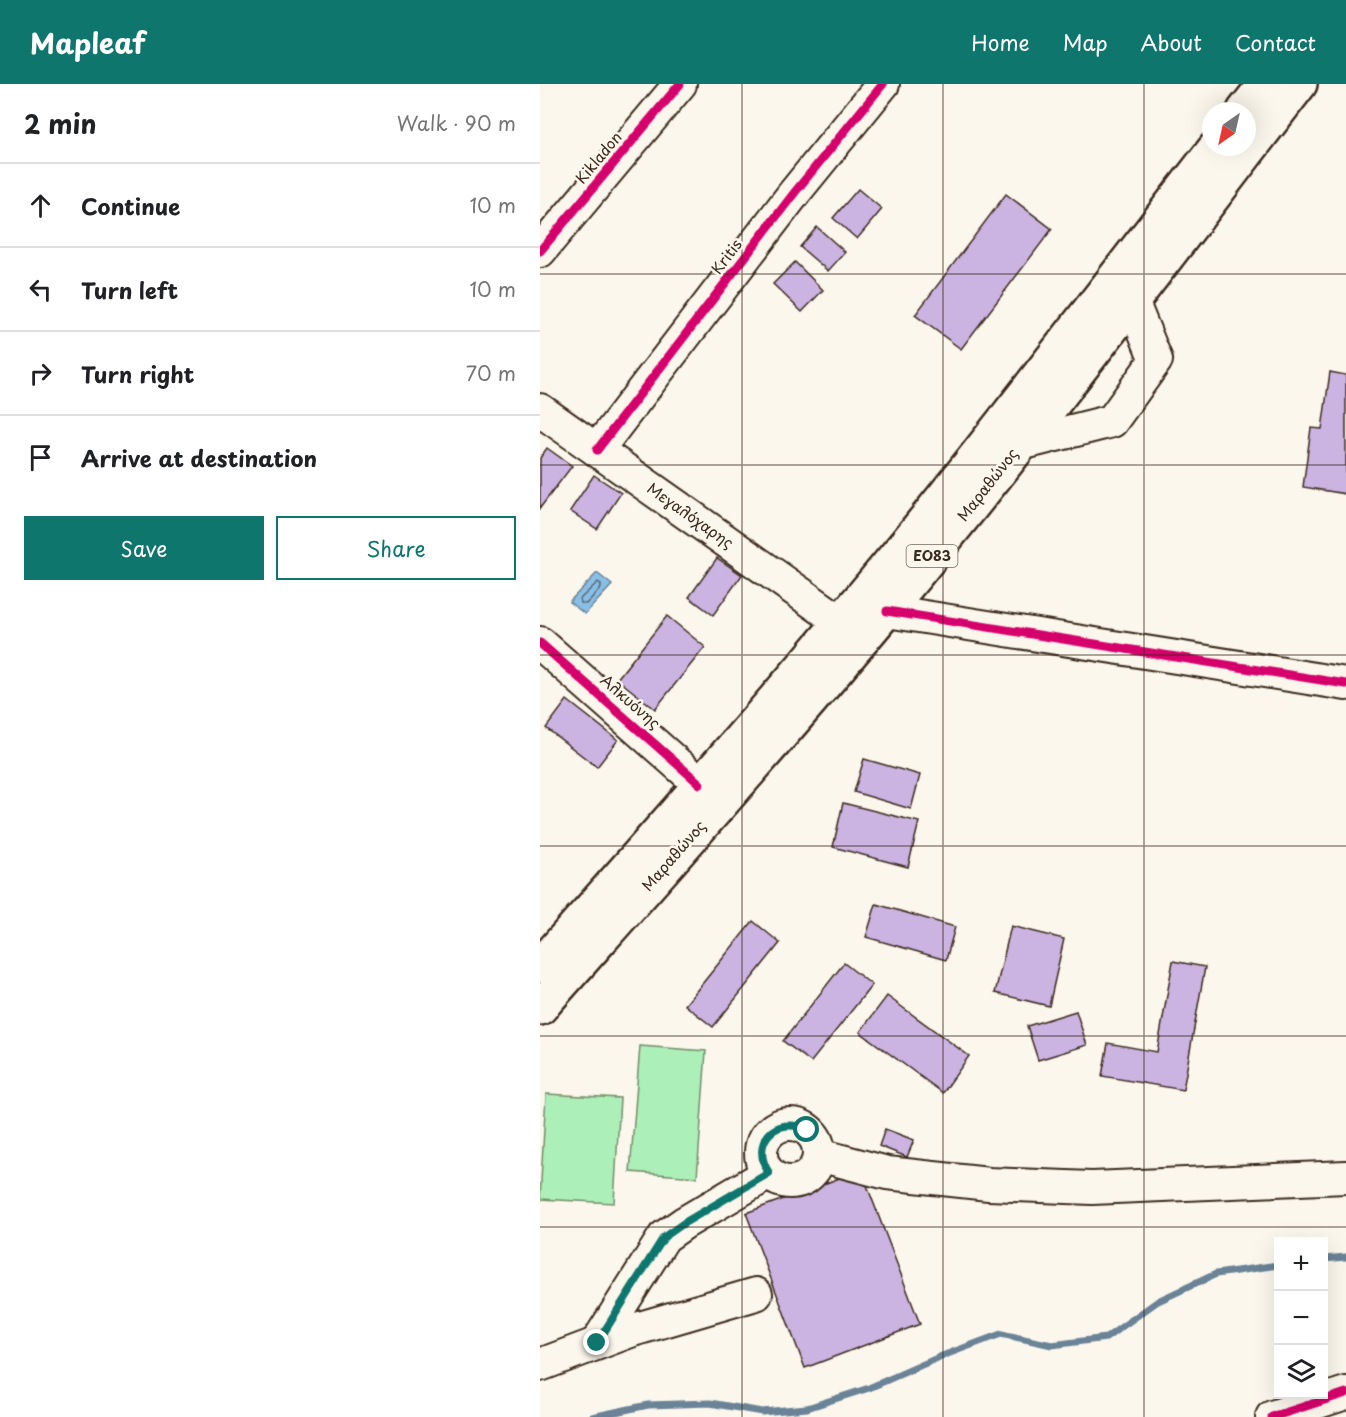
<!DOCTYPE html>
<meta charset="utf-8">
<style>
body{margin:0;font-family:"Playpen Sans",sans-serif;background:#f2f2f2;color:#202124}
.controls{position:absolute;right:18px;bottom:18px;display:grid;overflow:hidden;border-radius:0px;box-shadow:0 6px 24px #0002}
.controls button{width:54px;height:54px;display:grid;place-items:center;padding:0;border:0;border-bottom:2px solid #e0e0e0;background:#fff;color:#202124;font:30px sans-serif}
.compass{position:absolute;left:662px;top:18px;width:54px;height:54px;border-radius:50%;background:#fff;box-shadow:0 6px 24px #0002;rotate:214deg}
.stop{position:absolute;width:18px;height:18px;margin:-14px;border:4px solid #0f766e;border-radius:50%;background:#fff}
.stop.end{background:#0f766e;border-color:#fff;box-shadow:0 2px 6px #0008}
.list{margin:0;padding:0;list-style:none}
h2{display:flex;justify-content:space-between;align-items:center;height:78px;margin:0;padding:0 24px;font-size:26px}
h2 small{font-size:20px;font-weight:400;color:#757577}
.list li{display:grid;grid-template-columns:39px 1fr auto;gap:18px;align-items:center;box-sizing:border-box;height:84px;padding:0 24px;border-top:2px solid #e0e0e0}
.list b{display:block;font-size:22px;white-space:nowrap}
.list em{font-size:20px;font-style:normal;color:#757577}
.actions{display:flex;gap:12px;padding:18px 24px}
.actions a{flex:1;padding:14px 0;border:2px solid #0f766e;border-radius:0px;text-align:center;font-size:21px;color:#0f766e}
.actions .main{background:#0f766e;color:#fff}
.icon{flex:none;width:33px;height:33px;fill:none;stroke:currentColor;stroke-width:2;stroke-linecap:round;stroke-linejoin:round}
.map{position:relative;flex:none;width:806px;height:1333px;overflow:hidden}
header{display:flex;align-items:center;gap:36px;box-sizing:border-box;height:84px;padding:0 30px;background:#0f766e;color:#fff}
header strong{font-size:28px}
nav{display:flex;gap:33px;margin-inline-start:auto;font-size:21px}
main{display:flex}
aside{flex:1;background:#fff}
.map>svg:first-child{display:block}
</style>
<header>
<strong>Mapleaf</strong>
<nav><a>Home</a><a>Map</a><a>About</a><a>Contact</a></nav>
</header>
<main>
<aside>
<h2>2 min<small>Walk · 90 m</small></h2>
<ul class="list">
<li><svg class="icon" aria-label="ahead" viewBox="0 0 24 24"><path d="M12 20V5M6 11l6-6 6 6"/></svg><div><b>Continue</b></div><em>10 m</em></li>
<li><svg class="icon" aria-label="left" viewBox="0 0 24 24"><path d="M17 20v-9H6M10 6l-5 5 5 5"/></svg><div><b>Turn left</b></div><em>10 m</em></li>
<li><svg class="icon" aria-label="right" viewBox="0 0 24 24"><path d="M7 20v-9h11M14 6l5 5-5 5"/></svg><div><b>Turn right</b></div><em>70 m</em></li>
<li><svg class="icon" aria-label="arrive" viewBox="0 0 24 24"><path d="M6 21V4h12l-3 4 3 4H6"/></svg><div><b>Arrive at destination</b></div></li>
</ul>
<div class="actions"><a class="main">Save</a><a>Share</a></div>
</aside>
<div class="map">
<svg width="806" height="1333" viewBox="0 0 806 1333">
<rect width="100%" height="100%" fill="#fbf7ec"/>
<filter id="ink" filterUnits="userSpaceOnUse"><feTurbulence type="fractalNoise" baseFrequency=".0167" numOctaves="2"/><feDisplacementMap in="SourceGraphic" scale="12" xChannelSelector="R" yChannelSelector="G"/><feConvolveMatrix kernelMatrix="1 2 1 2 8 2 1 2 1" color-interpolation-filters="sRGB"/></filter>
<g filter="url(#ink)">
<!-- green -->
<g fill="#adefb8" stroke="#748c6b" stroke-width="1.5">
<polygon points="100,962 166,967 157,1093 90,1088"/>
<polygon points="6,1010 80,1014 74,1119 0,1115"/>
</g>
<!-- water -->
<polygon fill="#89bfe7" stroke="#6a8397" stroke-width="1.5" points="57,489 72,501 45,530 29,518"/>
<g fill="none" stroke-linecap="round" stroke-linejoin="round">
<!-- shore -->
<polygon stroke="#5a666e" stroke-width="1.5" points="58,498 61,501 61,504 46,520 41,519 40,515"/>
<!-- stream -->
<g stroke="#6a8397" stroke-width="7">
<polyline points="784,1175 806,1173"/>
<polyline points="52,1333 108,1321 170,1319 222,1328 267,1324 329,1304 402,1272 461,1250 512,1261 566,1254 618,1217 676,1190 738,1181"/>
</g>
</g>
<!-- building -->
<g fill="#cbb3e2" stroke="#3b2a1e" stroke-width="1.5">
<polygon points="318,105 342,125 317,155 293,134"/>
<polygon points="466,110 512,145 421,265 375,231"/>
<polygon points="277,143 305,168 288,187 260,163"/>
<polygon points="255,178 283,206 262,228 233,200"/>
<polygon points="790,288 806,291 806,410 763,403 771,344 782,345"/>
<polygon points="7,364 32,382 0,424 0,374"/>
<polygon points="54,391 81,409 57,445 30,427"/>
<polygon points="177,474 202,491 173,531 149,513"/>
<polygon points="127,532 165,563 115,625 77,595"/>
<polygon points="27,616 78,656 57,683 6,644"/>
<polygon points="324,675 380,691 371,725 314,708"/>
<polygon points="303,719 379,738 368,783 293,763"/>
<polygon points="336,820 415,843 406,876 326,853"/>
<polygon points="213,837 240,859 173,943 145,921"/>
<polygon points="471,842 524,855 509,922 455,909"/>
<polygon points="633,877 665,883 643,1006 562,992 568,959 617,968"/>
<polygon points="304,879 332,901 271,978 243,957"/>
<polygon points="347,912 429,972 403,1009 320,948"/>
<polygon points="536,927 547,961 498,976 487,942"/>
<polygon points="345,1045 374,1056 367,1073 339,1062"/>
<polygon points="321,1086 380,1240 265,1284 206,1129"/>
</g>
<g fill="none" stroke-linecap="round" stroke-linejoin="round">
<!-- minor casing -->
<g stroke="#3b2a1e" stroke-width="36">
<g id="minor">
<polyline points="0,167 140,0"/>
<polyline points="0,326 301,538"/>
<polyline points="480,360 572,337 616,276 592,217"/>
<polyline points="57,366 255,108 343,0"/>
<polyline points="347,527 806,600"/>
<polyline points="0,559 160,700"/>
<circle cx="250" cy="1069" r="29"/>
<polyline points="279,1071 347,1089 449,1100 552,1104 806,1093"/>
<polyline points="57,1259 124,1153 144,1139 229,1089"/>
<polyline points="0,1281 93,1246 216,1210"/>
<polyline points="732,1333 806,1309"/>
</g>
</g>
<!-- major casing -->
<g stroke="#3b2a1e" stroke-width="38">
<g id="major">
<polyline points="704,27 725,0"/>
<path d="M0 882C124 742 248 603 367 458 472 329 573 195 676 63"/>
<path d="M0 924C117 792 235 661 348 525 490 354 624 176 760 0"/>
</g>
</g>
<!-- minor -->
<use href="#minor" stroke="#fbf7ec" stroke-width="32"/>
<!-- major -->
<use href="#major" stroke="#fbf7ec" stroke-width="33"/>
<!-- cycleway casing -->
<g stroke="#fbf7ec" stroke-width="13">
<g id="cycleway">
<polyline points="0,167 140,0"/>
<polyline points="57,366 255,108 343,0"/>
<polyline points="347,527 806,600"/>
<polyline points="0,559 160,700"/>
<polyline points="732,1333 806,1309"/>
</g>
</g>
<!-- cycleway -->
<use href="#cycleway" stroke="#d6006c" stroke-width="9"/>
</g>
</g>
<g fill="none" stroke-linecap="round" stroke-linejoin="round" filter="url(#ink)">
<!-- route -->
<path stroke="#0f766e" stroke-width="8" d="M57 1259 124 1153 144 1139 229 1089C209 1059 236 1030 267 1046"/>
</g>
<!-- grid -->
<path fill="none" stroke="#3b2a1e" stroke-width="1.5" stroke-opacity="0.55" d="M202 0V1333M403 0V1333M604 0V1333M0 190H806M0 381H806M0 571H806M0 762H806M0 952H806M0 1143H806"/>
<g text-anchor="middle" stroke-width="5" stroke-linejoin="round" paint-order="stroke">
<!-- shield labels -->
<rect fill="#fbf7ec" stroke="#75685c" stroke-width="1.5" x="366.5" y="461" width="51" height="22" rx="4.5"/>
<g font-size="14" font-weight="bold" fill="#3b2a1e">
<text x="392" y="477">ΕΟ83</text>
</g>
<!-- street labels -->
<g font-size="15" fill="#3b2a1e" stroke="#fbf7ec">
<text transform="translate(59 74) rotate(-50)" y="5">Kikladon</text>
<text transform="translate(187 173) rotate(-53)" y="5">Kritis</text>
<text transform="translate(448 401) rotate(-52)" y="5">Μαραθώνος</text>
<text transform="translate(150 432) rotate(35)" y="5">Μεγαλόχαρης</text>
<text transform="translate(90 618) rotate(41)" y="5">Αλκυόνης</text>
<text transform="translate(134 772) rotate(-49)" y="5">Μαραθώνος</text>
</g>
</g>
</svg>
<div class="controls">
<button>+</button>
<button>−</button>
<button><svg class="icon" aria-label="layers" viewBox="0 0 24 24"><path d="M12 4l9 5-9 5-9-5zM3 14l9 5 9-5"/></svg></button>
</div>
<svg class="compass" viewBox="-18 -18 36 36"><path d="M0-13l5 13h-10z" fill="#e53935"/><path d="M0 13l5-13h-10z" fill="#757577"/></svg>
<div class="stop" style="left:267px;top:1046px"></div>
<div class="stop end" style="left:57px;top:1259px"></div>
</div>
</main>
